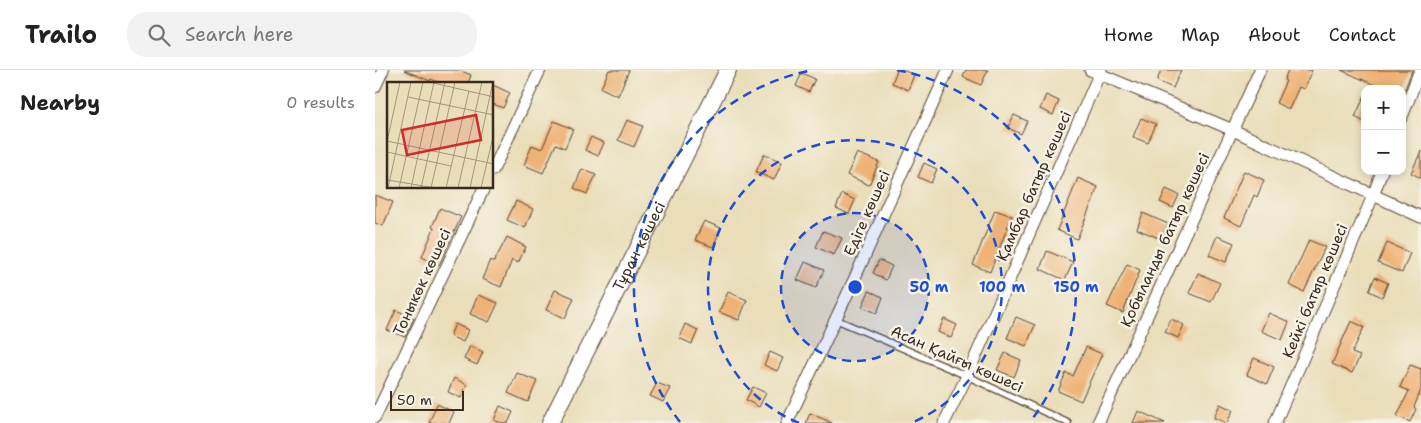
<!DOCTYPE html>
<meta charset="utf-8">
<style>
body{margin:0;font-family:"Shantell Sans",sans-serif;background:#f2f2f2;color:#222}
.controls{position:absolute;right:15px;top:15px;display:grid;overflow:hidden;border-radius:10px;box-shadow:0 2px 8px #0003}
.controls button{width:45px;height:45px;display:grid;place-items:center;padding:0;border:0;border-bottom:1px solid #e0e0e0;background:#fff;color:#222;font:25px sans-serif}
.scale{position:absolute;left:15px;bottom:12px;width:74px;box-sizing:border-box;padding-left:5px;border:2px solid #3b2a1e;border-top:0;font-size:14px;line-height:18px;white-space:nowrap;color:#3b2a1e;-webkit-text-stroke:4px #f7f3e8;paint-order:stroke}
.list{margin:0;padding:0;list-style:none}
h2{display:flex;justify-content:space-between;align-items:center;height:65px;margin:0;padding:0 20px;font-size:21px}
h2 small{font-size:16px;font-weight:400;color:#767676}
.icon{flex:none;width:28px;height:28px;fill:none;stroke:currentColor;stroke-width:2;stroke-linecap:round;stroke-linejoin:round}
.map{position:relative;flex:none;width:1046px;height:353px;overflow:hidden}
header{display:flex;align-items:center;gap:30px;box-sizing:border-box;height:70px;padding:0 25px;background:#fff;border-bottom:1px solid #e0e0e0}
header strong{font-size:24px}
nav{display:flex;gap:28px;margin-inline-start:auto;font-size:18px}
.search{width:350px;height:45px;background:#f2f2f2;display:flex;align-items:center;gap:12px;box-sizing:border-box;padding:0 18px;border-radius:20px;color:#767676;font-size:19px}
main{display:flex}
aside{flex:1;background:#fff}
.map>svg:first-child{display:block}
</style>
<header>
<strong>Trailo</strong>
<div class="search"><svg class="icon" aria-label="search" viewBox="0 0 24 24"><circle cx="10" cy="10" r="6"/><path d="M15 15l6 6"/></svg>Search here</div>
<nav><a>Home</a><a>Map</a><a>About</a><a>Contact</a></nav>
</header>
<main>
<aside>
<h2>Nearby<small>0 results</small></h2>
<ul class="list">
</ul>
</aside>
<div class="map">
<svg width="1046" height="353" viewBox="0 0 1046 353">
<rect width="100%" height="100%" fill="#f7f3e8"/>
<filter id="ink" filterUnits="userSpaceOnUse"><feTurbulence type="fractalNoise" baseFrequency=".02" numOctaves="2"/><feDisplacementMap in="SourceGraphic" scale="10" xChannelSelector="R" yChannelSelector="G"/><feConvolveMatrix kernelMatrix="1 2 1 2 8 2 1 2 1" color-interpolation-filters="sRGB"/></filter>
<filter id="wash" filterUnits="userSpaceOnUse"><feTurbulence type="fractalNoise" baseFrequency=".0096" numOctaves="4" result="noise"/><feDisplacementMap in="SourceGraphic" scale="20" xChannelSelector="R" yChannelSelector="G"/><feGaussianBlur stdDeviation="1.12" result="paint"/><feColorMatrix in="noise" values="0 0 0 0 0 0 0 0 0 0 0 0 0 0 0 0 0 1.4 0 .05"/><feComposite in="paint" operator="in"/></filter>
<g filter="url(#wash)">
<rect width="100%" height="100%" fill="#eadeba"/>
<g id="blocks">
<!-- building -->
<g fill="#eeb276">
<polygon points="29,0 84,0 96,5 93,14 67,14 56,9 55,11"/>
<polygon points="234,0 254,0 243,26 226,18"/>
<polygon points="522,0 528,0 539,5 533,20 517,13"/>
<polygon points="591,0 613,0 606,15 588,7"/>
<polygon points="786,0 806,0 798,18 782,11"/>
<polygon points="913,0 937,0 929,19 924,17 914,39 901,33 911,11 909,10"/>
<polygon points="966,0 1037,0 1030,19 1009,19"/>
<polygon points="427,3 440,9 434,22 421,16"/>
<polygon points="118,15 135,23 128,38 118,34"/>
<polygon points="671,25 684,31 678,45 665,39"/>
<polygon points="990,25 990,52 980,47"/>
<polygon points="639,45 652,51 646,64 633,58"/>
<polygon points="766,48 781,54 773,73 758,67"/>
<polygon points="252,50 268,56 259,77 243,70"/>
<polygon points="179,51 198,59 190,78 181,74 168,103 149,95 157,75 167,79"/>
<polygon points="216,67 229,73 223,86 210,80"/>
<polygon points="1046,81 1046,108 1036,103"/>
<polygon points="482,83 504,92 494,115 472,105"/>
<polygon points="389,84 407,92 399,110 381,102"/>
<polygon points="549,93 562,99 556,113 543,107"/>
<polygon points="207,99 221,105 212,124 199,118"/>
<polygon points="869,101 889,110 882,127 879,125 866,156 849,148"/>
<polygon points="703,108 723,117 702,169 682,160"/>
<polygon points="791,119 804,125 798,138 785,132"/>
<polygon points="467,124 480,130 474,144 461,138"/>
<polygon points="0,125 18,132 8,156 0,153"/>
<polygon points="141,131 158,139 150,158 132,150"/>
<polygon points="65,138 86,147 64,195 47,187 59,158 57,157"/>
<polygon points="620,140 637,146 615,202 598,195"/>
<polygon points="768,143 793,154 786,169 762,159"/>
<polygon points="329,151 346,158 338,177 320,170"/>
<polygon points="448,161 467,168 459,185 441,177"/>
<polygon points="842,166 859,173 851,192 834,185"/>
<polygon points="132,167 151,177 143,193 137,190 126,217 107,209 115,190 119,192"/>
<polygon points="934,170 950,177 929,222 914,215"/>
<polygon points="1012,173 1035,183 1027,203 1003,193"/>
<polygon points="672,181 698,192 690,210 665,199"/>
<polygon points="504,190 517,196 511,210 498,203"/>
<polygon points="430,192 449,200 441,218 422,210"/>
<polygon points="752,194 765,200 748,243 732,236"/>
<polygon points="823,203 845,213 836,232 814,223"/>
<polygon points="1000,207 1013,213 1007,227 994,221"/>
<polygon points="180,220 199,228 190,248 171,240"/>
<polygon points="494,221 508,227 502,243 487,237"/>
<polygon points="353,222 372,230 364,250 344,242"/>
<polygon points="103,225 123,233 114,252 95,244"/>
<polygon points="21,240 39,248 30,267 12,260"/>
<polygon points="894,243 914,252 907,270 886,261"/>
<polygon points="641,247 660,255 651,276 632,268"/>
<polygon points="569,249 582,255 576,268 563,262"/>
<polygon points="796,249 809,255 803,268 790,262"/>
<polygon points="976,251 989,257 977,283 985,286 977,303 957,294"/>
<polygon points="80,254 93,260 88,272 75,266"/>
<polygon points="310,254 323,260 317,274 304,268"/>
<polygon points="95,276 108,282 102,295 89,289"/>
<polygon points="711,277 727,284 706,331 683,321 691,303 698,306"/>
<polygon points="395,282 408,288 402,301 389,295"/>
<polygon points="630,283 646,290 639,307 622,300"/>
<polygon points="879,288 899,297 892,314 872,305"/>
<polygon points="1035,295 1046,299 1046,320 1039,337 1041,339 1035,352 1022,346 1034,321 1025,317"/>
<polygon points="142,303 162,311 153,332 133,323"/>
<polygon points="79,308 92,315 86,328 73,322"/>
<polygon points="282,313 295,318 288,332 275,326"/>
<polygon points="378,317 391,323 384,337 371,330"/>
<polygon points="62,334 79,342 74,353 54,353"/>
<polygon points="845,334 858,340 852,353 839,348"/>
<polygon points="125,336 138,342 133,353 126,353 119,350"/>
<polygon points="763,341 790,353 758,353"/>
<polygon points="435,343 457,353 431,353"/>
</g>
</g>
</g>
<g filter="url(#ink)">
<use href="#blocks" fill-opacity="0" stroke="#554535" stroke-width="1"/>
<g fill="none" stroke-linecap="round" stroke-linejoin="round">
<!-- lane casing -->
<g stroke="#554535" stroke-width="8">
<polyline id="lane" points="460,249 592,306 693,353"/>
</g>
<!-- street casing -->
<g stroke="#554535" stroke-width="13">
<g id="street">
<polyline points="715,0 858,60 1046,147"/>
<polyline points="0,17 8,0"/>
<polyline points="1027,47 1045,0"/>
<polyline points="118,100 165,0"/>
<polyline points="0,347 109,118"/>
<polyline points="412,353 478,212 573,0"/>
<polyline points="569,353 592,306 726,0"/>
<polyline points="723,353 885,0"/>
<polyline points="900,353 998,126 1007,101"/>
</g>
</g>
<!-- secondary casing -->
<g stroke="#554535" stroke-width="18">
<g id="secondary">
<path id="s1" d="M175 353 353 0"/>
</g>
</g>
<!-- lane -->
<use href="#lane" stroke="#fff" stroke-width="5.5"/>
<!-- street -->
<use href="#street" stroke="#fff" stroke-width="11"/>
<!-- secondary -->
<use href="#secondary" stroke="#fff" stroke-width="16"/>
</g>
</g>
<!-- distance rings -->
<circle cx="480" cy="217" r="74" fill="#1d4ed8" fill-opacity=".12"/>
<g fill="none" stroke="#1d4ed8" stroke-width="2.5" stroke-dasharray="9 6">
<circle cx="480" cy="217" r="74"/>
<path d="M424 353A147 147 0 1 1 536 353"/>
<path d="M305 352A221 221 0 0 1 438 0M522 0A221 221 0 0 1 655 352"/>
</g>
<g text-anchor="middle" stroke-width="5" stroke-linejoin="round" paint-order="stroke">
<!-- street labels -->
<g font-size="15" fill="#3b2a1e" stroke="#f7f3e8">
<text transform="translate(659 116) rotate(-66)" y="5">Қамбар батыр көшесі</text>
<text transform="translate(492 143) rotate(-66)" y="5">Едіге көшесі</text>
<text transform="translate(790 170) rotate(-65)" y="5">Қобыланды батыр көшесі</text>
<text dy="5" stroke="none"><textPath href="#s1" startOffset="198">Тұран көшесі</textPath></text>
<text transform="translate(47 212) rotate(-65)" y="5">Тоныкөк көшесі</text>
<text transform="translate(940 221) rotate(-67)" y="5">Кейкі батыр көшесі</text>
<text transform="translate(582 289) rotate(24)" y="5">Асан Қайғы көшесі</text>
</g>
</g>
<!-- overview -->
<g transform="translate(12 12)">
<rect width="106" height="106" fill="#eadeba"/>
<path fill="none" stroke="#a4967c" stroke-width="1" d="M42 0 107 15M21 15 107 33M0 59 107 82M0 60 13 0M0 70 64 84M1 98 48 106M1 106 24 0M12 106 36 0M24 106 47 0M34 106 58 0M44 106 68 0M59 106 82 9M71 106 95 0M83 106 106 0M94 106 107 51"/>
<path fill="#d62828" fill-opacity="0.15" stroke="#d62828" stroke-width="2.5" d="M89 33 94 58 20 73 15 48Z"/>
<rect width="106" height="106" fill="none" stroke="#3b2a1e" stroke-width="2.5"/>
</g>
<circle cx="480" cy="217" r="8" fill="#1d4ed8" stroke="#f7f3e8" stroke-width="2.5"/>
<g font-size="15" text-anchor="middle" font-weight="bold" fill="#1d4ed8" stroke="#f7f3e8" stroke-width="5" stroke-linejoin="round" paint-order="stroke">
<text x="554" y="222">50 m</text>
<text x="627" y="222">100 m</text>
<text x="701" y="222">150 m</text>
</g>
</svg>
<div class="controls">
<button>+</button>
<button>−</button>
</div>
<div class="scale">50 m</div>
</div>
</main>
